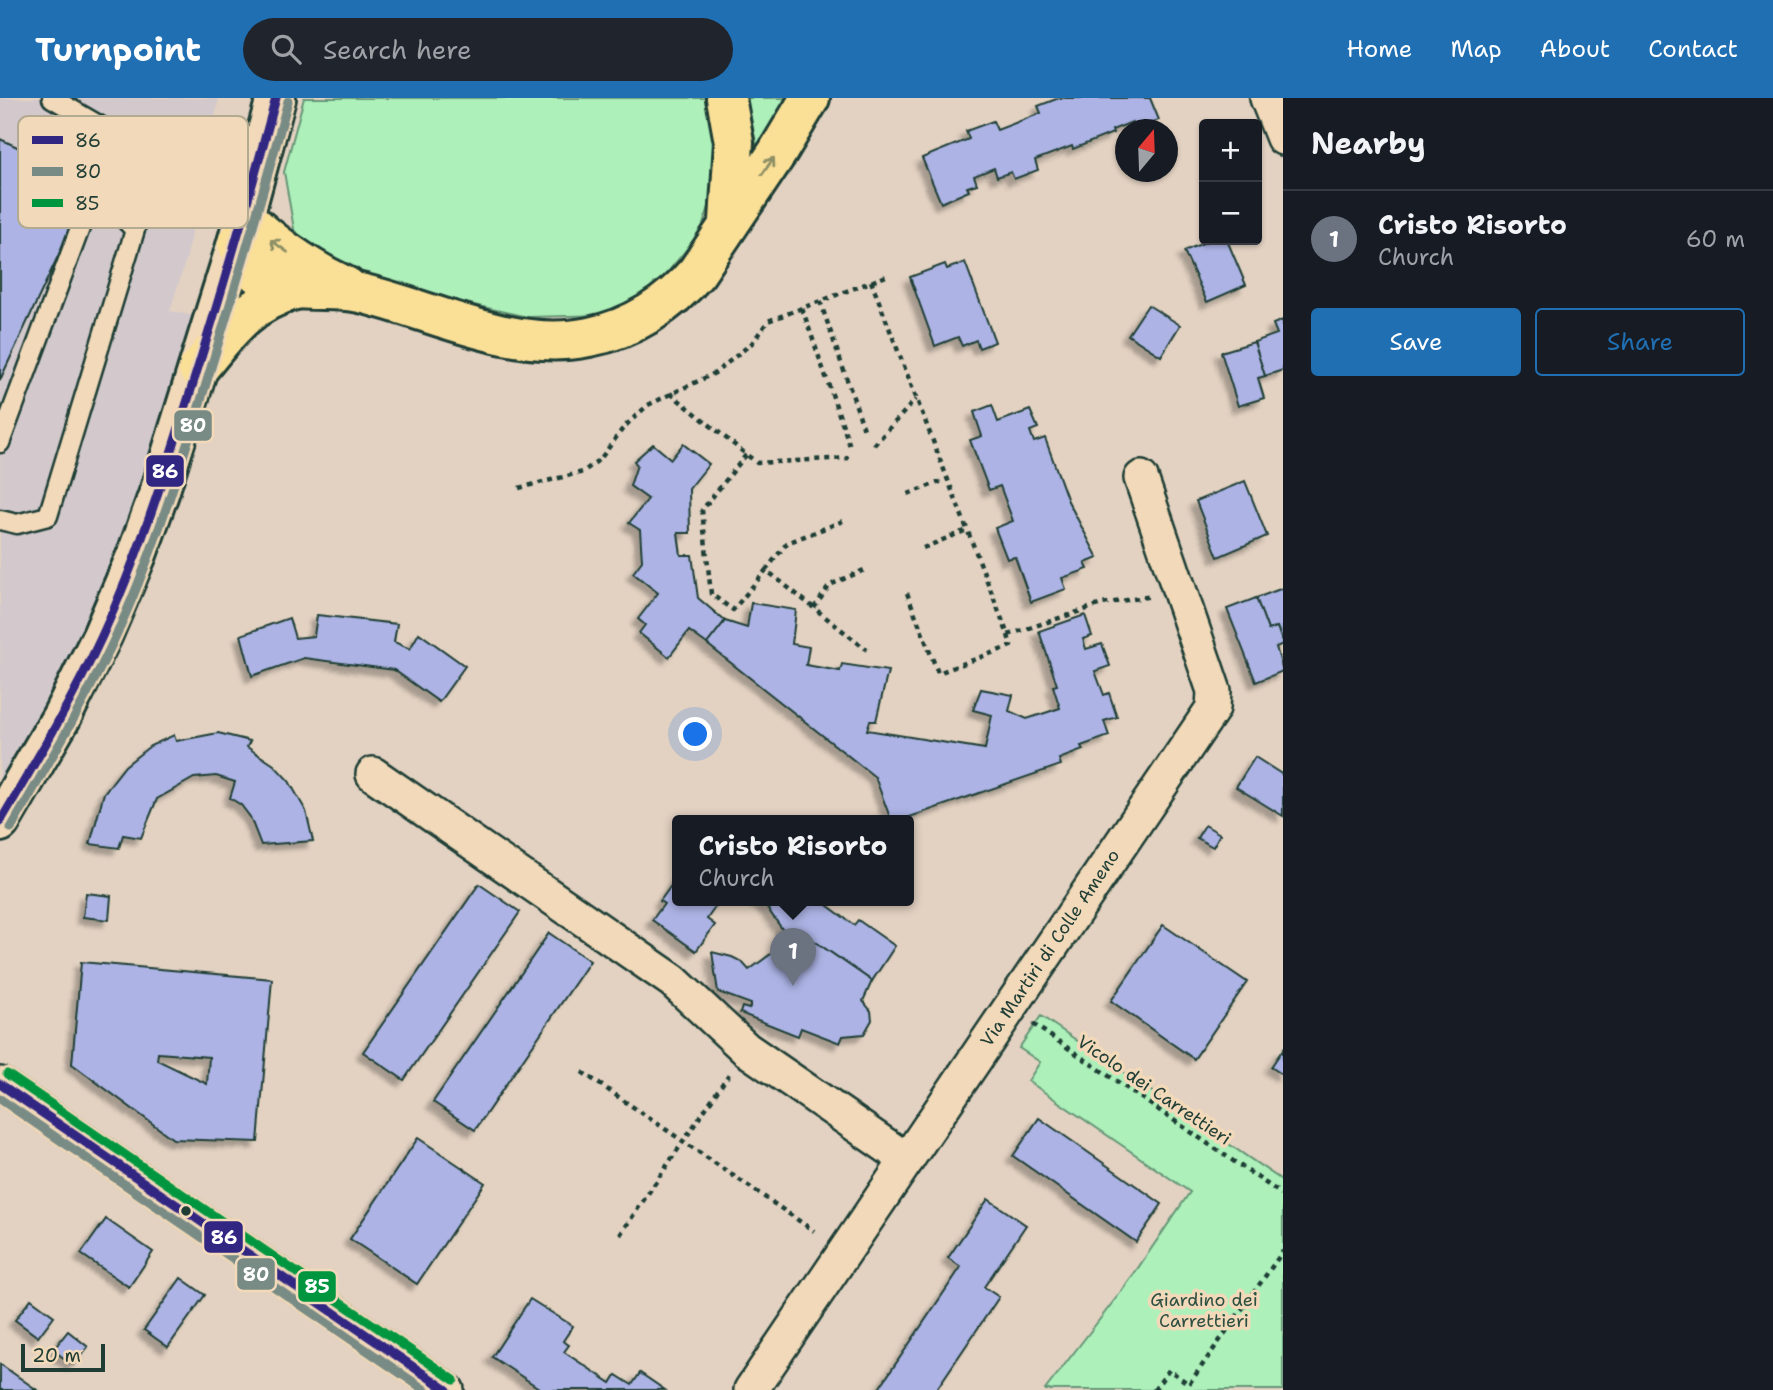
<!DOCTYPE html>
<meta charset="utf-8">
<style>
body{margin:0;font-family:"Shantell Sans",sans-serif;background:#20242c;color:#f1f3f6}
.controls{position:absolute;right:21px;top:21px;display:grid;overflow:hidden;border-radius:7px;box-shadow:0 2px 5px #0004}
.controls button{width:63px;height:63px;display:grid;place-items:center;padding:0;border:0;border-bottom:2px solid #363941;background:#171b24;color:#f1f3f6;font:35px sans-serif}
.compass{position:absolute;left:1115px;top:21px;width:63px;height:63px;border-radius:50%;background:#171b24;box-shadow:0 2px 5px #0004;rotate:19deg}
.scale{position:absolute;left:21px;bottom:18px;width:84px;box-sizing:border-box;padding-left:7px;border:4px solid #1f3d34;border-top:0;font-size:19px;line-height:24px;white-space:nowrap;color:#1f3d34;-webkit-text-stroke:5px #f1d9b9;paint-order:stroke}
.you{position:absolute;left:696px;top:637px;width:24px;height:24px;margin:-18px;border:5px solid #fff;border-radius:50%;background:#1a73e8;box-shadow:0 0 0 10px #1a73e833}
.badge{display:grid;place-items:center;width:46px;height:46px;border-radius:50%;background:#1f6fb2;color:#fff;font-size:23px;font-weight:700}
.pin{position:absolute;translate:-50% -58px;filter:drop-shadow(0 2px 4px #0008)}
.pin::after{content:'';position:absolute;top:37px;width:24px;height:21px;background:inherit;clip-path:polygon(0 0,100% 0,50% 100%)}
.popup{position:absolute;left:672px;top:717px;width:242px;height:91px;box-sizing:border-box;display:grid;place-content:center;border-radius:7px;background:#171b24;filter:drop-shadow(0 2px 5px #0005);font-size:23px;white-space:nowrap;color:#9ea1a6}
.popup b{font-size:26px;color:#f1f3f6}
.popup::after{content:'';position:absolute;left:50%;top:100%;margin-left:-14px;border:14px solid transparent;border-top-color:#171b24}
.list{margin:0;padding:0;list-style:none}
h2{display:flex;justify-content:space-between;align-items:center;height:91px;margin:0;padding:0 28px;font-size:30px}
h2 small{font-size:23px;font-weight:400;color:#9ea1a6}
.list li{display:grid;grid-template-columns:46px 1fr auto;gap:21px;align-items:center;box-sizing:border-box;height:98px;padding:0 28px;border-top:2px solid #363941}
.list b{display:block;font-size:26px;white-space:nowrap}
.list p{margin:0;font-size:23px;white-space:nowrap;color:#9ea1a6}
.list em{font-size:23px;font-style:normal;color:#9ea1a6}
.actions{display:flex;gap:14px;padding:21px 28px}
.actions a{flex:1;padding:16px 0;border:2px solid #1f6fb2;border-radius:7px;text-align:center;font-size:24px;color:#1f6fb2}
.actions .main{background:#1f6fb2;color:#fff}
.icon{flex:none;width:38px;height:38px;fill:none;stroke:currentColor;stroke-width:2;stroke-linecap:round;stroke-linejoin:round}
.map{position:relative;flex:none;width:1283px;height:1292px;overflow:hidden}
header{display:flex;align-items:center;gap:42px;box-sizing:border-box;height:98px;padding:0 35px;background:#1f6fb2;color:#fff}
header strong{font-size:33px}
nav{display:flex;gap:38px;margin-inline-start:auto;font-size:24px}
.search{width:490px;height:63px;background:#20242c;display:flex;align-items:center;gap:18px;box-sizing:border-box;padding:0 24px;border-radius:38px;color:#9ea1a6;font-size:26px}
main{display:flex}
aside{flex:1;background:#171b24}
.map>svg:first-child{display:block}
</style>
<header>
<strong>Turnpoint</strong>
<div class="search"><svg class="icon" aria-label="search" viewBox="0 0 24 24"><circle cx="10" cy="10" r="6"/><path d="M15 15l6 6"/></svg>Search here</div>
<nav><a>Home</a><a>Map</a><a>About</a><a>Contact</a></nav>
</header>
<main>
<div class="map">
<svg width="1283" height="1292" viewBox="0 0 1283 1292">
<defs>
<filter id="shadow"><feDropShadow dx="-6" dy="6" stdDeviation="2" flood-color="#0004"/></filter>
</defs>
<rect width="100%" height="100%" fill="#e3d2c2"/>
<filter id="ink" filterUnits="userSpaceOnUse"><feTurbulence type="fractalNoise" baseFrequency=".0143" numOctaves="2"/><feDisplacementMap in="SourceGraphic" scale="14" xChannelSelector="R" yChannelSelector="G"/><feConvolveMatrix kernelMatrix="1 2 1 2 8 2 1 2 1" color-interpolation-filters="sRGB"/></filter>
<g filter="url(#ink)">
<!-- built -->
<polygon fill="#d3c9cc" points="0,0 219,0 187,158 170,213 209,221 132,456 0,699"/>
<!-- green -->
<g fill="#adf0ba" stroke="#669677" stroke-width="2">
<polygon points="304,0 712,0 719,80 700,135 658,186 609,217 527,219 347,178 295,137 284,74"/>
<polygon points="745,0 791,0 758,52"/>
<polygon points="1041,918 1283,1083 1283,1292 1045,1292 1127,1186 1190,1094 1028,983 1040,964 1019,950"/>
</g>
<!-- building -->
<g fill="#adb4e5" stroke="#1f3d34" stroke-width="2" fill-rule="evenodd" filter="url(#shadow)">
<polygon points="1059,0 1150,0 1159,22 1136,31 1132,24 1112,32 1113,35 1073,51 1072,48 1035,62 1038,72 1014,81 1011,74 997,79 994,70 974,78 977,86 967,89 969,93 941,105 922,60 969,41 966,33 993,23 997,32 1041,15 1038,8"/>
<polygon points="0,41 84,80 76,98 79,99 68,122 74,124 0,282"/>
<polygon points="1210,142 1227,142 1246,187 1207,204 1184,153"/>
<polygon points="965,164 995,244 979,250 976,242 962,248 958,239 935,248 910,179 945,166 947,171"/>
<polygon points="1148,207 1180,227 1161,258 1128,237"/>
<polygon points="1283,222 1283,272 1265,278 1254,244 1277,236 1273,226"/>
<polygon points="1254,244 1265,278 1258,280 1264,300 1238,308 1221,254"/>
<polygon points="992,307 998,324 1030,312 1038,330 1030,333 1034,344 1045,340 1068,403 1098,460 1085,465 1088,471 1062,480 1066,491 1031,504 1015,459 1007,461 995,430 1013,423 1000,388 989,392 970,342 982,338 974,314"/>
<polygon points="653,346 671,361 683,346 709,366 689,391 690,435 678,435 681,457 692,457 698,500 725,523 707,546 689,533 669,559 639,535 645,527 638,521 658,495 633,475 642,463 640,432 629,425 648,401 630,388 637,367 634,363"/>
<polygon points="1245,383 1267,438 1218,459 1196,403"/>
<polygon points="1283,490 1283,545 1277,529 1268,532 1256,500"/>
<polygon points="1256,500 1268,532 1277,529 1283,546 1276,549 1283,573 1256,584 1227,511"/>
<polygon points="751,505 796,512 792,546 809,549 806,567 840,573 842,566 888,573 876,623 870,623 867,632 985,651 992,617 973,612 981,591 1013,597 1009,613 1027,621 1060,610 1053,588 1057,587 1039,533 1085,517 1092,538 1083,541 1086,551 1102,546 1110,568 1095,573 1104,597 1109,595 1117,619 1104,623 1109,638 1081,648 1083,652 1059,661 1061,667 901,722 891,722 875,679 707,546 725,523 747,530"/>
<polygon points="317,517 397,526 394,544 410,551 419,535 465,568 439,604 394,572 304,560 252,578 241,537 289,520 295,540 314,538"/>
<polygon points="218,635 250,643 247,649 274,667 289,683 306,713 313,743 261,747 250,719 241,707 230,700 235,684 216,678 194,680 157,701 141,740 123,737 119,750 90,746 104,695 125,668 150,648 174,637 176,643"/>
<polygon points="1255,659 1283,677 1283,718 1236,689"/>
<polygon points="1205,727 1220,736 1213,749 1197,740"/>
<polygon points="678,778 678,802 720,802 707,821 715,827 696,853 652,822 664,806 660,803"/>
<polygon points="479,786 520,814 404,982 363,954"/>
<polygon points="86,795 111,798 109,822 83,819"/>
<polygon points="757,802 805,802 809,804 810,802 820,802 854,827 858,822 895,848 872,883 801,834 790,842 767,810"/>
<polygon points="1163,827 1247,884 1194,961 1111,903"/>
<polygon points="801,834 872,883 863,903 871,913 872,922 864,936 843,938 840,945 801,930 798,938 740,915 742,909 749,911 751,906 718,894 712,854 732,859 742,864 749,872"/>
<polygon points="549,835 590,863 475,1032 433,1004"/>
<path d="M81 864 272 881 258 1044 173 1041 72 966ZM158 955 209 959 207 986 157 962Z"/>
<polygon points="1283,951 1283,977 1271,969"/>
<polygon points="1039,1020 1162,1106 1136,1144 1013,1058"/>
<polygon points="418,1040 485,1085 417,1186 350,1141"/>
<polygon points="988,1101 1026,1127 984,1189 999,1199 936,1292 878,1292 961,1169 948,1160"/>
<polygon points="106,1121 153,1154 129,1189 81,1156"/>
<polygon points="181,1180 205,1197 168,1249 144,1232"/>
<polygon points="31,1201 54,1218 38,1239 15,1222"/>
<polygon points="530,1201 573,1228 563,1243 569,1247 564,1254 611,1285 616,1277 632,1287 640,1275 665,1292 542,1292 492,1259"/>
<polygon points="68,1233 88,1249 73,1267 53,1252"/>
<polygon points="0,1266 37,1292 0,1292"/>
</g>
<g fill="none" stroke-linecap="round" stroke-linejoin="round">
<!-- lane casing -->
<g stroke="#1f3d34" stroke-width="23">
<g id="lane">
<polyline points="0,345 83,122 105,101 115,59 102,29 52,0"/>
<polyline points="0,422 17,426 48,418 135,132 105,101"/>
</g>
</g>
<!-- street casing -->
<g stroke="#1f3d34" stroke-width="38">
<g id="street">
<polyline points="1267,0 1283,40"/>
<polyline points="373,676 673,883 746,951 907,1062"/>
<polyline points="0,986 447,1292"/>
<polyline points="751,1292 1213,610 1214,593 1141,380"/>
</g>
</g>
<!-- secondary casing -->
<g stroke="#1f3d34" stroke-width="44">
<polyline id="secondary" points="0,724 62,618 102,538 137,456 159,395 237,145 276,0"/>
</g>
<!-- highway casing -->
<g stroke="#1f3d34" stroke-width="44">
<g id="highway">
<polyline points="726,0 734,44 729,123"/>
<path d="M244 118C275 148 309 171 347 189"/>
<path d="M237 145C244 159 251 174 266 182 294 198 329 188 360 195 434 212 512 255 589 239 632 231 670 206 697 174L777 55 810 0"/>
<path d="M198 271C228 235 247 205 295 192"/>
</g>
</g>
<!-- path -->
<g stroke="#1f3d34" stroke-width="4.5" stroke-dasharray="5 5" stroke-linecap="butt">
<polyline points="871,183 1008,537 1102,506 1152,498"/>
<polyline points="820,203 865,334"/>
<polyline points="802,210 851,351"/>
<polyline points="670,295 757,365 849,360"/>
<polyline points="874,347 916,301"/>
<polyline points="746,357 702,412 711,496 733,512 766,472"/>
<polyline points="519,390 583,374 601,360 624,329 648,307 715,275 752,245 768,223 889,177"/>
<polyline points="908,396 948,381"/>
<polyline points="843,423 787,445 766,472 867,552"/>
<polyline points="923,450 967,432"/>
<polyline points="907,495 938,575 1011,548 1008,537"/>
<polyline points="814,510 830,487 864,472"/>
<polyline points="1033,926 1283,1097"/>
<polyline points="582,974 814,1133"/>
<polyline points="620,1137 729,976"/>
<polyline points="1154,1292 1169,1272 1189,1286 1283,1153"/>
</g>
<!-- lane -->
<use href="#lane" stroke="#f1d9b9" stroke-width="18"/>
<!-- street -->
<use href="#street" stroke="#f1d9b9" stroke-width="33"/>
<!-- secondary -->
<use href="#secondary" stroke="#f1d9b9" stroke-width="38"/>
<!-- highway -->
<use href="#highway" stroke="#fadf96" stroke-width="38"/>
<!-- bus-1 casing -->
<g stroke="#f1d9b9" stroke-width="14">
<g id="bus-1">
<path d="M0 724C36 663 72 603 102 538 138 460 164 378 190 295 221 197 249 99 276 0"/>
<polyline points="0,986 447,1292"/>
</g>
</g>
<!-- bus-2 casing -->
<g stroke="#f1d9b9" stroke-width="14">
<g id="bus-2">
<path d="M11 730C46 669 83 608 113 544 150 465 176 382 202 299 232 201 261 103 288 3"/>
<polyline points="0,1001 425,1292"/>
</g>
</g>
<!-- bus-3 casing -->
<g stroke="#f1d9b9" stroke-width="14">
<polyline id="bus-3" points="7,976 454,1282"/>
</g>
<!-- bus-1 -->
<use href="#bus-1" stroke="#312783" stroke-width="9"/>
<!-- bus-2 -->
<use href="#bus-2" stroke="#798b85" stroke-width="9"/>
<!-- bus-3 -->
<use href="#bus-3" stroke="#009640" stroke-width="9"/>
</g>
<!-- one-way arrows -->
<defs><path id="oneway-shaft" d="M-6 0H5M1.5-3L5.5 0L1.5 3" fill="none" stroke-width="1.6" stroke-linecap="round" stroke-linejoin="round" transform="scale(1.75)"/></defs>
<g stroke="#8c8e65">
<use href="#oneway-shaft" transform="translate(768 68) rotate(-55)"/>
<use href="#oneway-shaft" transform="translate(279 148) rotate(-144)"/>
</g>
</g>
<!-- markers -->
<circle fill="#1f3d34" stroke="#f1d9b9" stroke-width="2.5" cx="186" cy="1113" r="6"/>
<g text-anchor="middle" stroke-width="7" stroke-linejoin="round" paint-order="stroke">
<!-- street labels -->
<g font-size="18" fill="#1f3d34" stroke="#f1d9b9">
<text transform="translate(1050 850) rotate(-56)" y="6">Via Martiri di Colle Ameno</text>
<text transform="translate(1154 992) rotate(34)" y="6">Vicolo dei Carrettieri</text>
</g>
<!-- park labels -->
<g font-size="18" fill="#2d4f41" stroke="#f1d9b9">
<text x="1204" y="1208">Giardino dei<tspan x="1204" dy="21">Carrettieri</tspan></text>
</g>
</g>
<!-- legend -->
<rect x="18" y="18" width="230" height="112" rx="10" fill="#f1d9b9" stroke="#b2aa91" stroke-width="2"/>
<rect x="32" y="38" width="31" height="8" fill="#312783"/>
<rect x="32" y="69" width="31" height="9" fill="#798b85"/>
<rect x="32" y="101" width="31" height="8" fill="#009640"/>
<g font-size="19" fill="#1f3d34">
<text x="75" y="49">86</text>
<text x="75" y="80">80</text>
<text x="75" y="112">85</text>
</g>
<g stroke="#f1d9b9" stroke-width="2.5">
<rect x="173" y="311" width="40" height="33" rx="7" fill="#798b85"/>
<rect x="145" y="356" width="40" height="34" rx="7" fill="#312783"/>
<rect x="203" y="1122" width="41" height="34" rx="7" fill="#312783"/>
<rect x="236" y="1159" width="40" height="34" rx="7" fill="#798b85"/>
<rect x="297" y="1172" width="40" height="33" rx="7" fill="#009640"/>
</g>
<g font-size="19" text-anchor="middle" font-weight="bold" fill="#fff">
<text x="193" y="334">80</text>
<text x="165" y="380">86</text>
<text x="224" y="1146">86</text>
<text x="256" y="1183">80</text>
<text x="317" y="1195">85</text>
</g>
</svg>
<div class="controls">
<button>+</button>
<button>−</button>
</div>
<svg class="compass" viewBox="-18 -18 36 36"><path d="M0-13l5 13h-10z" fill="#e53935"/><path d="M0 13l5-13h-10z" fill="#9ea1a6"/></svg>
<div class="scale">20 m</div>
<div class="you"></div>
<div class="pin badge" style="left:793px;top:888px;background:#6b7280">1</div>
<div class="popup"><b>Cristo Risorto</b>Church</div>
</div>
<aside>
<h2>Nearby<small></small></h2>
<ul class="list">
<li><span class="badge" style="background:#6b7280">1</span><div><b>Cristo Risorto</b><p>Church</p></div><em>60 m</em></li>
</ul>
<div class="actions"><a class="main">Save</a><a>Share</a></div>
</aside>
</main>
